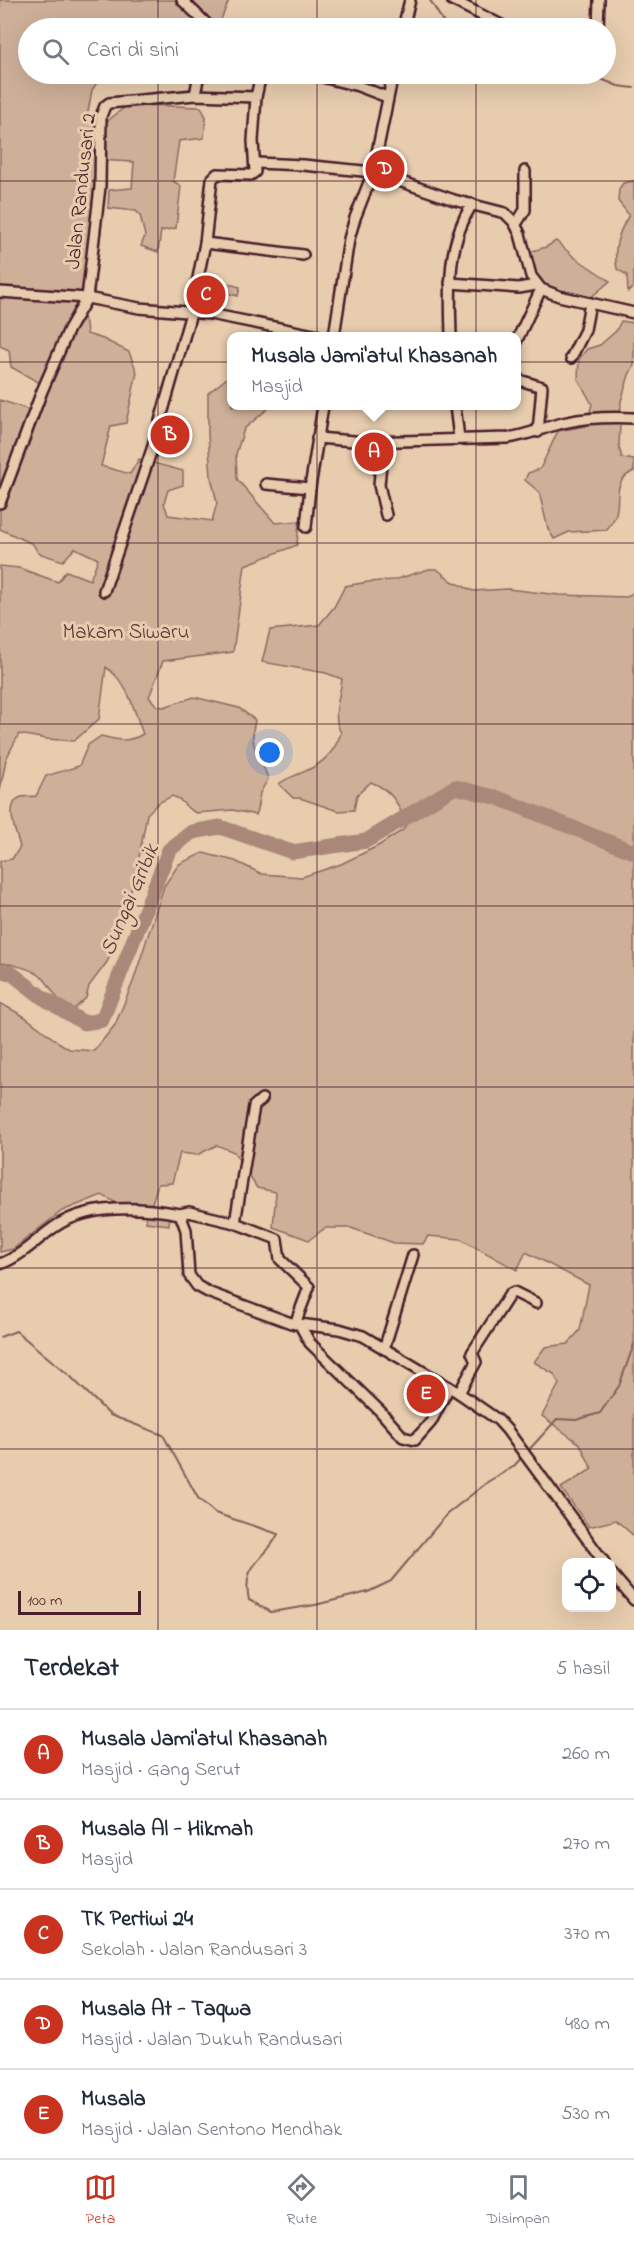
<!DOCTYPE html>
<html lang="id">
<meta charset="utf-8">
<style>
body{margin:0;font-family:"Indie Flower",sans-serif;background:#f2f2f3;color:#1f2937}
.controls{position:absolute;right:18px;bottom:18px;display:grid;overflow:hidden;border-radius:12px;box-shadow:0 6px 24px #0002}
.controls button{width:54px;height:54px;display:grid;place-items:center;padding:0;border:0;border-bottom:2px solid #e0e1e3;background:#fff;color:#1f2937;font:30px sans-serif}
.scale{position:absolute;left:18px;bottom:15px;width:123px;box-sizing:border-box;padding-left:6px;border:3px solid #4a1f2b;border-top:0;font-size:16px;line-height:21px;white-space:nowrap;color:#4a1f2b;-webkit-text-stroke:4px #e7ccae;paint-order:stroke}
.you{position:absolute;left:270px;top:753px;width:21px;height:21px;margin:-15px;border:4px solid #fff;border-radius:50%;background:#1a73e8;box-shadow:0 0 0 9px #1a73e833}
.badge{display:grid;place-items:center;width:39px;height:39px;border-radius:50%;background:#c8321e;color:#fff;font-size:20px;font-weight:700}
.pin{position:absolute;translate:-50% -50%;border:3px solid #fff;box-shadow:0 2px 6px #0006}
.popup{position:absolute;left:227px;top:332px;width:294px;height:78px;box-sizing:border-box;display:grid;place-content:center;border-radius:12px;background:#fff;filter:drop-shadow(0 2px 4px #0005);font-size:20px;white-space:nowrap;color:#747a83}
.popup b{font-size:22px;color:#1f2937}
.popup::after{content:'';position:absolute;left:50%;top:100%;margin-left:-12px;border:12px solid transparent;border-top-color:#fff}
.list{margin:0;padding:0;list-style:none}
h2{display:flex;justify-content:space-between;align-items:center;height:78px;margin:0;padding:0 24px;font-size:26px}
h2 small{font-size:20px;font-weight:400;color:#747a83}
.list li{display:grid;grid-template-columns:39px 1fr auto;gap:18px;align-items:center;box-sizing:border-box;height:90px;padding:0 24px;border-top:2px solid #e0e1e3}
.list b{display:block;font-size:22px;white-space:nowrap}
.list p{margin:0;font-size:20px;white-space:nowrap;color:#747a83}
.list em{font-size:20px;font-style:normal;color:#747a83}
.icon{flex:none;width:33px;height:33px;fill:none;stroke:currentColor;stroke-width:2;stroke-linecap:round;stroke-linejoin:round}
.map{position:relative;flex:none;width:634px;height:1630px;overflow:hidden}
.search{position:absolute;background:#fff;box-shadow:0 6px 24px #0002;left:18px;right:18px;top:18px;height:66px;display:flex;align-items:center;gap:15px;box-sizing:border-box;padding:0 21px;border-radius:33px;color:#747a83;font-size:22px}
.sheet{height:528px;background:#fff}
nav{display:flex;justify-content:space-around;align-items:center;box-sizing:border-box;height:84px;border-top:2px solid #e0e1e3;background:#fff;font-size:16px;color:#747a83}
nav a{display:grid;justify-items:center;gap:3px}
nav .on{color:#c8321e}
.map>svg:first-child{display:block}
</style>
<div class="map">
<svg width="634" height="1630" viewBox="0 0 634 1630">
<rect width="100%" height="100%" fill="#e7ccae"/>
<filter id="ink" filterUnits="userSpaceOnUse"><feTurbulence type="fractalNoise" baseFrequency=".0167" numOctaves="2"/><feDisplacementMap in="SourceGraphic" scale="12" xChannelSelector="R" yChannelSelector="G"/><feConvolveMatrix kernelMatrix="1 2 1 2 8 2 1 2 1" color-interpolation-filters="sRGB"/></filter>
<g filter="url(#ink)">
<!-- green -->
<g fill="#ceb099" stroke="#8c6862" stroke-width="1.5">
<path d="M0 0H229L218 27 213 24 202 28H28V74H103L92 90 86 122 105 123 125 107 143 105 201 107 206 117 204 138 179 141 173 181 181 186 176 228 161 231 158 252 141 246 145 236 140 215 136 211 108 208 109 190 132 188 134 162 96 160 90 255 77 309 86 323 87 334 103 339 129 352 137 372 126 423 111 426 101 466 130 474 139 459 183 471V485L168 490 164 503 168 515 212 521 217 503 211 477 208 434V393L231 375 232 406H271L244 429 236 454 237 479 275 523 299 521 297 545 245 565 233 652 163 661 149 697 157 706 164 707 194 697 239 708 255 720C248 749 261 755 268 779L260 793 256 815 233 810 196 813 189 809 179 799 172 796 158 803 147 814 137 868 117 941 107 962 89 986 86 998 74 1009C56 1003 55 992 44 979 34 969 14 964 0 963V861L12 859 20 847C17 835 3 804 21 797 25 796 32 797 36 796L46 776 79 766 88 745 101 736C117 740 128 743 143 734 133 708 129 684 106 667L99 719 74 741 47 739 19 734 6 759 0 791V566L19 568 58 582 66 571 90 580 98 559 75 548 63 561 38 553 33 544 0 529V400L30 410 40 383 11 367 9 350 0 346Z"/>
<path d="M634 181V287L628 292 627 275 617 269C613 248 618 233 629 215L618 201 619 189 623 183Z"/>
<polygon points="556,241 574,257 610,281 589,299 544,287 536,281 529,252 546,247"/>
<polygon points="207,278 240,287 238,296 204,287"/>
<path d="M621 321 634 323V365L629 375 621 401 619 447 622 458 634 460V471C610 482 622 498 615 517 613 521 609 526 607 530L569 532 554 539 548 529 539 492 525 480 528 473 540 469 558 431 586 426 592 404 578 379 579 359 587 349 600 345 616 331Z"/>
<path d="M429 569H437L452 581 473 591 508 589 559 595 627 597 634 592V1536L616 1520 589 1527 561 1488 592 1469 580 1444 542 1416 559 1384 554 1374 534 1362 545 1347 568 1344 580 1330 589 1285 526 1252 517 1270 461 1239 428 1236 423 1244 394 1243 351 1228H325L309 1240 273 1227 276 1192 257 1188 234 1152 217 1145 197 1155 180 1153 172 1183 158 1184 152 1203 127 1209 102 1195 62 1211 13 1249 0 1252V1003L25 1017 58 1042 69 1049 94 1051 115 1025 133 982 164 886 179 864 203 853 235 861 262 874 302 877 341 864 378 846 403 830 406 825C399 804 393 791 371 782L357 795 354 810 338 811 300 798H293L279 784C286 778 293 777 301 773 321 765 334 754 341 733 331 714 340 699 342 679L326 673 262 662 270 630 319 625 334 607 345 586 368 582 394 580Z"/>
<polygon points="147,1211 170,1213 169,1225 146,1222"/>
</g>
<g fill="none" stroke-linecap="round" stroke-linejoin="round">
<!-- stream -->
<g stroke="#835e5a" stroke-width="2">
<polyline points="430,0 445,25 452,28"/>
<polyline points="589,74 618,86 634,88"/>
<path d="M0 1337 16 1331 70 1376 110 1415 163 1435 198 1498 215 1513 278 1534C264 1563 241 1562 249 1600L271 1612 315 1605 368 1592 391 1581 447 1514 489 1481 513 1467 522 1457"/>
<polyline points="526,1453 557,1419 576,1420 600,1413 619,1386 634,1344"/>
</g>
<!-- river -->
<polyline stroke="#a9887a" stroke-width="15" points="0,971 11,973 42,997 84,1023 102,1020 169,850 192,832 220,827 292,852 366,841 455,787 498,798 634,852"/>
<!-- minor casing -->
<g stroke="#4a1f2b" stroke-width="14">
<g id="minor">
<polyline points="182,0 211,28"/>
<polyline points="452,0 507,28"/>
<polyline points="403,28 410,0"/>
<polyline points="598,28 599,0"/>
<polyline points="310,74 358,86 387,97"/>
<polyline points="195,95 199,74"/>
<polyline points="256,163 303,165 373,172 454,200 505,213 514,222 520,234 531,276 541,289 559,296 634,313"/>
<polyline points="514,222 518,221 525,210 525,171"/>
<polyline points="205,243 303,255"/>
<polyline points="450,283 519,288 536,285"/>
<polyline points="0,292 87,298 139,308 210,314 319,336"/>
<polyline points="334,336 349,239 355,218 373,172 393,74"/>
<path d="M451 336C450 289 446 246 472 204"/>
<polyline points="516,342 541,289"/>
<polyline points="571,358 585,330 590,303"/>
<polyline points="516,379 542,387 538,432"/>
<polyline points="455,406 459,438"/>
<path d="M317 438 366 442 508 438C529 435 547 426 567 422 590 417 611 417 634 418"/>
<polyline points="383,442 379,485 386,515"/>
<polyline points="266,484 310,488"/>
<polyline points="0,503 42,391 69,329 87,298 100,187 101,116 105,106 109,103 195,95 256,97"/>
<polyline points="306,527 310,488 323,406"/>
<polyline points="104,591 152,449 191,313 205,243 212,179 217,174 251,175 255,172 253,141 256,97 261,74"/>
<polyline points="180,1214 189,1212 235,1223 254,1106 262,1099"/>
<polyline points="235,1223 277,1239 280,1259 309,1287 295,1324"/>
<path d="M0 1264C20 1257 36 1240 53 1228 88 1203 140 1207 180 1214L186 1230 189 1275 197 1286 210 1293 291 1323 339 1329 363 1336 459 1393 498 1420 507 1430 604 1562"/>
<polyline points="300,1325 310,1343 380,1411 403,1437 415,1440 431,1422 449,1387"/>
<polyline points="384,1349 413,1255"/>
<polyline points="459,1393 476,1362 472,1353 510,1294 514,1292 536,1303"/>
<polyline points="612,1574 634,1600"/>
</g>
</g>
<!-- minor -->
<use href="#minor" stroke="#e7ccae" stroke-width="9"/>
</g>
</g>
<!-- grid -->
<path fill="none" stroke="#4a1f2b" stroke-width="1.5" stroke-opacity="0.55" d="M158 0V28M317 0V28M476 0V28M158 74V1630M317 74V1630M476 74V1630M0 181H634M0 362H634M0 543H634M0 724H634M0 906H634M0 1087H634M0 1268H634M0 1449H634"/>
<g text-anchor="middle" stroke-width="6" stroke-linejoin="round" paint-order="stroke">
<!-- street labels -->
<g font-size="21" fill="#4a1f2b" stroke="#e7ccae">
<text transform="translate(80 191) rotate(-84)" y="7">Jalan Randusari 2</text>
</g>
<!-- park labels -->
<g font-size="21" fill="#5e353c" stroke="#e7ccae">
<text x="126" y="638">Makam Siwaru</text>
</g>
<!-- water labels -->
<g font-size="22" font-style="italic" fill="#5d343b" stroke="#e7ccae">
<text transform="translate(128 899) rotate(-67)" y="8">Sungai Gribik</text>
</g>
</g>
</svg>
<div class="controls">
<button><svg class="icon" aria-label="locate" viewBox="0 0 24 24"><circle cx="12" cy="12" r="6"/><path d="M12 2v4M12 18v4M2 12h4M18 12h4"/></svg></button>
</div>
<div class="scale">100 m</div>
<div class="you"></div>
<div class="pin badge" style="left:374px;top:452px">A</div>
<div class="popup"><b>Musala Jami'atul Khasanah</b>Masjid</div>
<div class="pin badge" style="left:170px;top:435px">B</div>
<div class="pin badge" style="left:206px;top:295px">C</div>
<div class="pin badge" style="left:385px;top:169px">D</div>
<div class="pin badge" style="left:426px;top:1394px">E</div>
<div class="search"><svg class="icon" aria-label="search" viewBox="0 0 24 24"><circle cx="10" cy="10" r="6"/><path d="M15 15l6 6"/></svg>Cari di sini</div>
</div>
<section class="sheet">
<h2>Terdekat<small>5 hasil</small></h2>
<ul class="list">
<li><span class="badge">A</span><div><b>Musala Jami'atul Khasanah</b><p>Masjid · Gang Serut</p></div><em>260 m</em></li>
<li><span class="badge">B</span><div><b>Musala Al - Hikmah</b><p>Masjid</p></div><em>270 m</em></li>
<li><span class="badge">C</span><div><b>TK Pertiwi 24</b><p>Sekolah · Jalan Randusari 3</p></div><em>370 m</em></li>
<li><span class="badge">D</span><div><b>Musala At - Taqwa</b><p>Masjid · Jalan Dukuh Randusari</p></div><em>480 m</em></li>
<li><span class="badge">E</span><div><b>Musala</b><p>Masjid · Jalan Sentono Mendhak</p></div><em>530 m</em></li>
</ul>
</section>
<nav>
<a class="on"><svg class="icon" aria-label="map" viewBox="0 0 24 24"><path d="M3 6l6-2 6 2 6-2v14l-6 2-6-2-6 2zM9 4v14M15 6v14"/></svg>Peta</a>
<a><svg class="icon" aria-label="directions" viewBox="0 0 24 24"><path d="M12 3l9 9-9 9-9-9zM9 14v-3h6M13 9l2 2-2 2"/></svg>Rute</a>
<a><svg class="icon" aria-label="saved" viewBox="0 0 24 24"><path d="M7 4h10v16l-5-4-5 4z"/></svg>Disimpan</a>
</nav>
